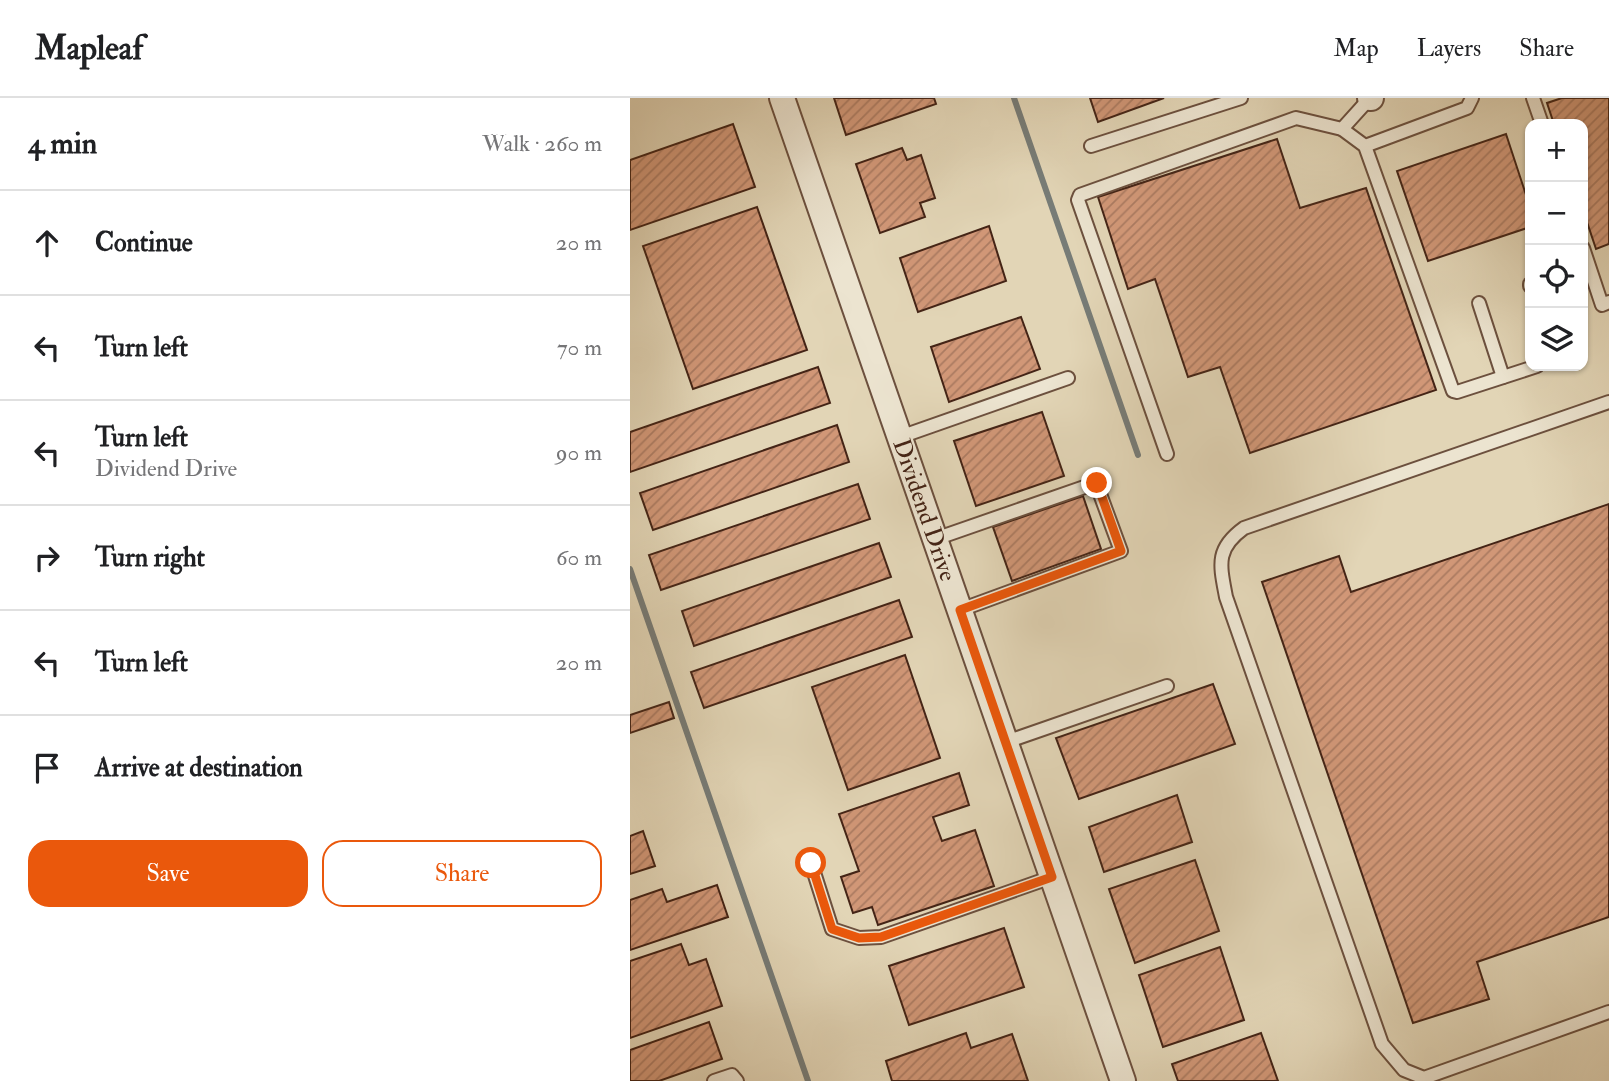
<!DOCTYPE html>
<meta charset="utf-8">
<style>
body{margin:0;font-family:"IM FELL Double Pica",serif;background:#f2f2f2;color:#202124}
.controls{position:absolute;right:21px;top:21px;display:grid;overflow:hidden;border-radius:14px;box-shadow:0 2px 5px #0004}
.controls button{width:63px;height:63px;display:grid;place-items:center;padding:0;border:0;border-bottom:2px solid #e0e0e0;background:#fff;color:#202124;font:35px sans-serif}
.stop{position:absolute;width:21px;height:21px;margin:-16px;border:5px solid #ea580c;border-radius:50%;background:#fff}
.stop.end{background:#ea580c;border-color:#fff;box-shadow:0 2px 7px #0008}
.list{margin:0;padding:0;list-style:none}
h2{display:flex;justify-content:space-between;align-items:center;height:91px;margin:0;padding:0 28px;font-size:30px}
h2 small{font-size:23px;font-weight:400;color:#757577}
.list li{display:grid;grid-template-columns:46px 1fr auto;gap:21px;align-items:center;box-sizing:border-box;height:105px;padding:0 28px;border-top:2px solid #e0e0e0}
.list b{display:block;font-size:26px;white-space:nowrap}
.list p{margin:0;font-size:23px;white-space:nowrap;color:#757577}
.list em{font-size:23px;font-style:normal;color:#757577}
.actions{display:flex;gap:14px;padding:21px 28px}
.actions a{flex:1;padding:16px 0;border:2px solid #ea580c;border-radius:21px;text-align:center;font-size:24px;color:#ea580c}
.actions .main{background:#ea580c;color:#fff}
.icon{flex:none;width:38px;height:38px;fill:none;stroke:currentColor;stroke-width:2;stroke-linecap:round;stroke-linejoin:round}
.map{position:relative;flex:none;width:979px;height:983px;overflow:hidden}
header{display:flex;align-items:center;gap:42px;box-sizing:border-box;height:98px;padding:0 35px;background:#fff;border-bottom:2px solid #e0e0e0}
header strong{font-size:33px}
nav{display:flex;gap:38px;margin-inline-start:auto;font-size:24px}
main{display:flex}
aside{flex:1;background:#fff}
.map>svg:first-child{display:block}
</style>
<header>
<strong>Mapleaf</strong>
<nav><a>Map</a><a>Layers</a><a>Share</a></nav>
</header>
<main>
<aside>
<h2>4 min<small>Walk · 260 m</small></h2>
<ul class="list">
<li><svg class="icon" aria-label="ahead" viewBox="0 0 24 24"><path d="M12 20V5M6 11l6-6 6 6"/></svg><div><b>Continue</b></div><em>20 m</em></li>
<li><svg class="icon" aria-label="left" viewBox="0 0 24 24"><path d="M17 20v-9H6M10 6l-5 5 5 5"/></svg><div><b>Turn left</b></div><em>70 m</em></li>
<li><svg class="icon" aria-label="left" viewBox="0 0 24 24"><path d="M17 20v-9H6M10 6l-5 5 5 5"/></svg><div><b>Turn left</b><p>Dividend Drive</p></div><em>90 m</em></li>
<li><svg class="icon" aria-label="right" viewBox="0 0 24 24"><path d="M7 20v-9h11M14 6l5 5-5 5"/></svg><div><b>Turn right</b></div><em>60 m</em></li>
<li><svg class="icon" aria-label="left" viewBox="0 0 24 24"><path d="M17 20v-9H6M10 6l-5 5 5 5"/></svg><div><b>Turn left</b></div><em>20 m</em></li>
<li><svg class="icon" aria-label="arrive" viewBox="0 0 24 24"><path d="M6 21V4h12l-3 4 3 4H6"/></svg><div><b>Arrive at destination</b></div></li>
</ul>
<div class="actions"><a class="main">Save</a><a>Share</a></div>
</aside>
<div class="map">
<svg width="979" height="983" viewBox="0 0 979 983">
<defs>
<pattern id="building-hatch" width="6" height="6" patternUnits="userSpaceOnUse" patternTransform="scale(1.75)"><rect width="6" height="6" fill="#d19777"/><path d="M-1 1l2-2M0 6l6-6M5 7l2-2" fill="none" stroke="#ab7b61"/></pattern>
</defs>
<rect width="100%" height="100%" fill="#e2d5b6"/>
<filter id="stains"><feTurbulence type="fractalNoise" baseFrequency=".00286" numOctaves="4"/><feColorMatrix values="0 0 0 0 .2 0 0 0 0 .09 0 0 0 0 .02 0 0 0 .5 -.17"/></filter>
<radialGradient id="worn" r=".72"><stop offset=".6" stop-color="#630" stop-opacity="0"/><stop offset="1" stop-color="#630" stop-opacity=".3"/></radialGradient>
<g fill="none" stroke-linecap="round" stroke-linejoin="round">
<!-- stream -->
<g stroke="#777c77" stroke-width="6">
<polyline points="384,0 508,357"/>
<polyline points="0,471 178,983"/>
</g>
</g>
<!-- building -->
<g fill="url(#building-hatch)" stroke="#442416" stroke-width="2">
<polygon points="204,0 304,0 306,6 216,37"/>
<polygon points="460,0 534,0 468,24"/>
<polygon points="932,0 979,0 979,146 966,151 953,112 953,26 924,26 917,5"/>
<polygon points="103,26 125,89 0,132 0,62"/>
<polygon points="876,36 900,109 900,129 798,163 767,73"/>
<polygon points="647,41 670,110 736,90 806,292 620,355 590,269 558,279 525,181 498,191 468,99"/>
<polygon points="272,50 277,62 291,57 305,100 290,105 295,119 250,135 226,66"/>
<polygon points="127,109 177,252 63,291 13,148"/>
<polygon points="359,128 376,183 288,214 270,160"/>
<polygon points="391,219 410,271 319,304 301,249"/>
<polygon points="188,269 200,305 0,374 0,334"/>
<polygon points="412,314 434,378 346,408 324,343"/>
<polygon points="207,327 219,364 23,432 10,395"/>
<polygon points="228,386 240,421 31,492 19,457"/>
<polygon points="453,398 471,451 382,483 363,429"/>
<polygon points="979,406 979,819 847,864 859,901 783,925 632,484 709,458 721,494"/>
<polygon points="249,445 261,479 64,548 52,513"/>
<polygon points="269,502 282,539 74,610 61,574"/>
<polygon points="275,557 310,660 218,692 182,589"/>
<polygon points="583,586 605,646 449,701 426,640"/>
<polygon points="39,604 44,620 0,635 0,617"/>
<polygon points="329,675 339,707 303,719 312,743 345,732 364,788 248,827 242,809 223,815 211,779 229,773 209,716"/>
<polygon points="547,697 562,744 474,774 459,729"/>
<polygon points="13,733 25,768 0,776 0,738"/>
<polygon points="565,762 589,833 505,865 479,791"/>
<polygon points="87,787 98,819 0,852 0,802 32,791 37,804"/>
<polygon points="374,830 394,889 279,927 259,868"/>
<polygon points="51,846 59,867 76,861 92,908 0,940 0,863"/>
<polygon points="590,849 614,922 533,949 509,877"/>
<polygon points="79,924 92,961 29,983 0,983 0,952"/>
<polygon points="336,935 341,950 382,936 398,983 262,983 256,963"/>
<polygon points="631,935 648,983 548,983 542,966"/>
</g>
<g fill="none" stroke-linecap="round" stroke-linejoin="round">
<!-- lane casing -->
<g stroke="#6c503e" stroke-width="16">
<g id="lane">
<polyline points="903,0 912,26"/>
<polyline points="712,31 735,48 823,293 827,294 907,268"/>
<polyline points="461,48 611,0"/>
<polyline points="735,48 837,10 842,0"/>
<polyline points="953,150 972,207 979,204"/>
<polyline points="900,186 900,188"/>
<polyline points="849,205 873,279"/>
<path d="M979 304 614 430C585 451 590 467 596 499L752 946 774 972 794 980 979 914"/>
<polyline points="270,339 438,280"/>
<polyline points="537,356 448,102 450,97 666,20 712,31 740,0"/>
<polyline points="305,441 466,385 491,453 330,512"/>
<polyline points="376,644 537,588"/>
<polyline points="181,765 202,831 229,840 251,839 422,779"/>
<polyline points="84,983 102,977 107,983"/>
</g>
</g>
<!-- street casing -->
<g stroke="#6c503e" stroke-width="28">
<g id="street">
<path id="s1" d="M152 0 493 983"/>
<polyline points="740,0 741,0"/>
</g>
</g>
<!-- lane -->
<use href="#lane" stroke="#ece4d0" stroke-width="12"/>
<!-- street -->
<use href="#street" stroke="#ece4d0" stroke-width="24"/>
</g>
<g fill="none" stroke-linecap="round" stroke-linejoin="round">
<!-- route -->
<polyline stroke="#ea580c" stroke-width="9" points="181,765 202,831 229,840 251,839 422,779 330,512 491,453 467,385"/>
</g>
<g text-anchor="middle" stroke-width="5" stroke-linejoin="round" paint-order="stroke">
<!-- street labels -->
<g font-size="24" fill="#442416" stroke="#ece4d0">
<text dy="8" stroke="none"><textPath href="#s1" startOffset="436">Dividend Drive</textPath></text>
</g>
</g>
<rect width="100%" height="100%" filter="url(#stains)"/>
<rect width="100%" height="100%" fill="url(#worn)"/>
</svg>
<div class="controls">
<button>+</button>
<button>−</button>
<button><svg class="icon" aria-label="locate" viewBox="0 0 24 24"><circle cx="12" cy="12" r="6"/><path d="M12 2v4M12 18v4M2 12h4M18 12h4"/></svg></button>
<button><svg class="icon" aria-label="layers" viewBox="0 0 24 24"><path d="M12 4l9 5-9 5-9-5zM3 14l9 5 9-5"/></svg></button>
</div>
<div class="stop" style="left:181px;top:765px"></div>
<div class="stop end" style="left:467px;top:385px"></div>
</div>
</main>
